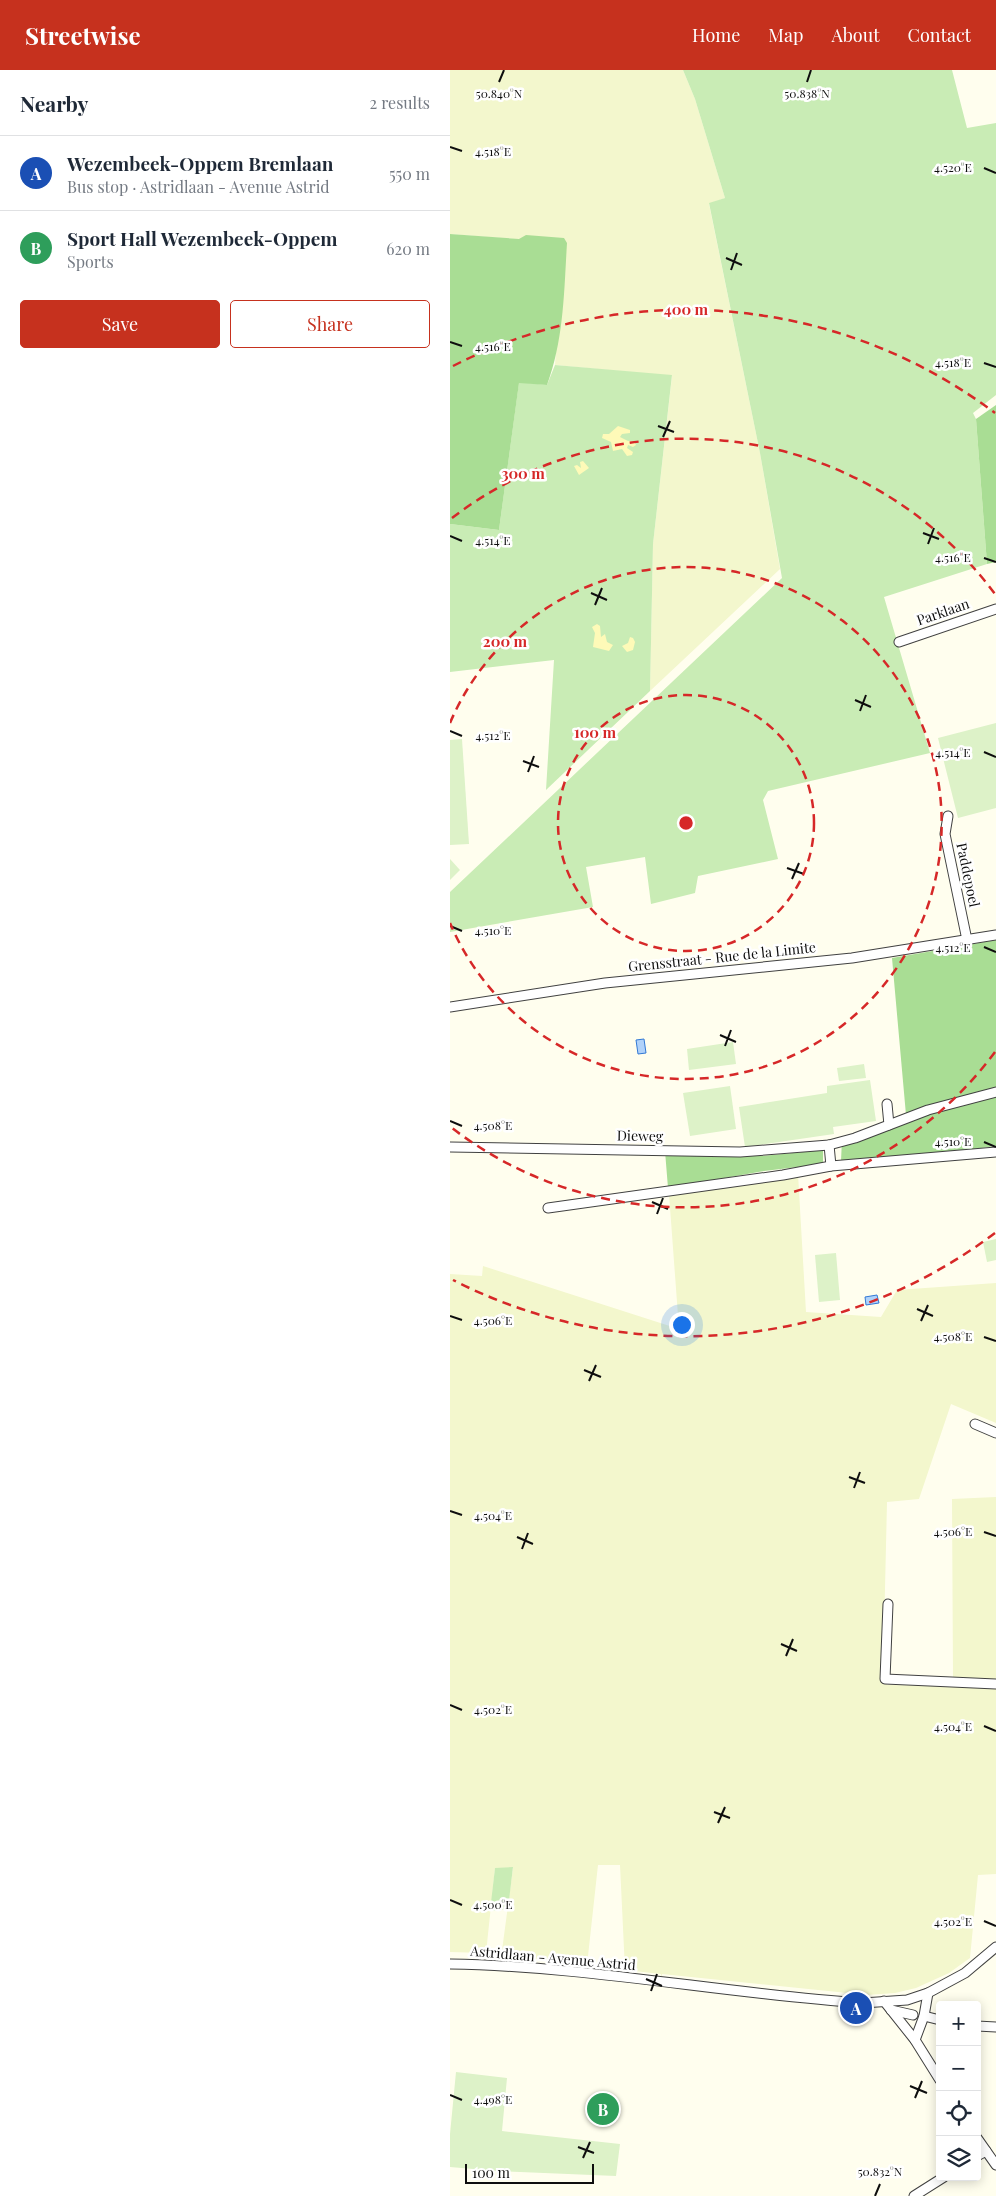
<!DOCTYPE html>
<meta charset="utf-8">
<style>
body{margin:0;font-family:"Playfair Display",serif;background:#f2f2f3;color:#1f2937}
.controls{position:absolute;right:15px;bottom:15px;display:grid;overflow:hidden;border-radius:5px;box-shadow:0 2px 12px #0003}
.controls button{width:45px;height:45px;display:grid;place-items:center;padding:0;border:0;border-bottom:1px solid #e0e1e3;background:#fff;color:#1f2937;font:25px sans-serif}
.scale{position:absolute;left:15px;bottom:12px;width:129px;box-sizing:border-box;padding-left:5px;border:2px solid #0e0e0e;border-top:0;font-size:14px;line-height:18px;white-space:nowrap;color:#0e0e0e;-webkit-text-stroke:4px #fff;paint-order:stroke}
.you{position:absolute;left:231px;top:1254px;width:18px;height:18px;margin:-12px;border:4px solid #fff;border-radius:50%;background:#1a73e8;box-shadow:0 0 0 8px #1a73e833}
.badge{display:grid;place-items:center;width:32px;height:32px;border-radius:50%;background:#c6311e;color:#fff;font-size:16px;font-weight:700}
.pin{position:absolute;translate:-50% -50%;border:2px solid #fff;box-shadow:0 1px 5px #0006}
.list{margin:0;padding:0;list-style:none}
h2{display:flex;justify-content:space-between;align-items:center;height:65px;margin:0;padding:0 20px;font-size:21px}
h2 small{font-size:16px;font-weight:400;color:#747a83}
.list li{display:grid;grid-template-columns:32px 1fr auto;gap:15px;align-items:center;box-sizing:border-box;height:75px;padding:0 20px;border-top:1px solid #e0e1e3}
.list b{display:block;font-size:19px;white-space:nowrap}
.list p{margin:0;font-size:16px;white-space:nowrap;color:#747a83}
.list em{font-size:16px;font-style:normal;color:#747a83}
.actions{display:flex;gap:10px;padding:15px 20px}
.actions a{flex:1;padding:11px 0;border:1px solid #c6311e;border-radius:5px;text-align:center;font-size:18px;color:#c6311e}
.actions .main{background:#c6311e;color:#fff}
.icon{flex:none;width:28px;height:28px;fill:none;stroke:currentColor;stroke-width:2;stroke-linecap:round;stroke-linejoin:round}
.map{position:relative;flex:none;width:546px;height:2126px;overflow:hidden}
header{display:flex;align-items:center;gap:30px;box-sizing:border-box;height:70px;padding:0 25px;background:#c6311e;color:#fff}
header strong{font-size:24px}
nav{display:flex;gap:28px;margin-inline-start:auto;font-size:18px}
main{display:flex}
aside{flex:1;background:#fff}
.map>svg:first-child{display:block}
</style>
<header>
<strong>Streetwise</strong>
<nav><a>Home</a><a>Map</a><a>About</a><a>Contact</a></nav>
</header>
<main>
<aside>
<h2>Nearby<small>2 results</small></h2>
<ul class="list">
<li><span class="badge" style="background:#1a4fb4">A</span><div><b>Wezembeek-Oppem Bremlaan</b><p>Bus stop · Astridlaan - Avenue Astrid</p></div><em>550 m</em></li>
<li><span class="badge" style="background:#2e9e5b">B</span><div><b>Sport Hall Wezembeek-Oppem</b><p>Sports</p></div><em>620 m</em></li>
</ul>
<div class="actions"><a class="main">Save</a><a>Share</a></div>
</aside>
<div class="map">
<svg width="546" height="2126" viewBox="0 0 546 2126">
<rect width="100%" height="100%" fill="#fffeee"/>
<!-- farmland -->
<g fill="#f3f7cd">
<polygon points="0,0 233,0 245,29 275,128 259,134 310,383 330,499 200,621 203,474 222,306 105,295 113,173 0,164"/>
<polygon points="348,1104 356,1242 431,1247 447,1220 546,1213 546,1353 501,1334 469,1429 437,1432 433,1606 437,1615 514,1616 503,1608 502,1429 546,1427 546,1804 528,1805 520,1888 499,1903 466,1918 445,1923 417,1925 212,1904 211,1912 211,1904 175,1900 170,1795 148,1795 137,1895 53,1885 51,1888 63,1798 45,1798 36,1883 0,1882 0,1204 32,1206 33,1196 229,1259 219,1124"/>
</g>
<!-- green -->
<g fill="#c9ecb5">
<polygon points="233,0 502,0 517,58 546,53 546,325 523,343 526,349 537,494 434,527 480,683 318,721 313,730 328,789 248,806 245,823 201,834 195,787 136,797 143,837 0,862 0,822 332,508 310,383 259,133 275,128 245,29"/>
<polygon points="105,295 222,305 203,474 200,621 96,720 104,590 0,602 0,454 49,460 69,312 97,315"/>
<polygon points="63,1797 58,1839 40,1841 45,1798"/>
</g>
<!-- forest -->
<g fill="#a9dd94">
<path d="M0 164 69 169 76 165 114 168 117 173C114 221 114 269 97 315L69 313 49 460 0 454Z"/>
<polygon points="546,335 546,492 537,494 526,349"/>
<polygon points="546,870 546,1076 486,1084 391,1091 392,1069 456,1045 442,888"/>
<polygon points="373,1080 373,1094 314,1101 218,1118 215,1081 312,1086"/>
</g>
<!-- sand -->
<g fill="#fefab8">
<polygon points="168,356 180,360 180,363 172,364 170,367 178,371 184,371 186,375 183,377 178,375 177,378 183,382 182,385 177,386 172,379 163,381 161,372 152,368 153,364 159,364"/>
<polygon points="133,391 139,398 129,405 124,396 127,395 131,398 130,392"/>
<polygon points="147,554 150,556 151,567 155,564 157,572 163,575 159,581 143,577 145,563 142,557"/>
<polygon points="180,567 183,568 185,572 183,580 177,582 172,576 178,573"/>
</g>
<!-- pitch -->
<g fill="#ddf2c8">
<polygon points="546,653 546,738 508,748 488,668"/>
<polygon points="12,669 19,774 0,775 0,670"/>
<polygon points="0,789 10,800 0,810"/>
<polygon points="283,972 286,994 239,1000 237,979"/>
<polygon points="414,994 416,1008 389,1011 387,998"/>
<polygon points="420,1010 426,1051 383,1057 384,1064 295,1077 289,1037 377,1023 377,1016"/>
<polygon points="280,1016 286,1059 240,1066 233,1023"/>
<polygon points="546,1169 546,1190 537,1192 533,1172"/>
<polygon points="386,1183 390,1230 369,1232 365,1185"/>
<polygon points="6,2002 57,2008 52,2061 170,2074 166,2106 47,2101 0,2097 0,2064"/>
</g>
<!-- water -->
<g fill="#b0d2fa" stroke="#3279d5">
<polygon points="194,969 196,983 188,984 186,970"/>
<polygon points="427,1225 429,1233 416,1235 415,1227"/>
</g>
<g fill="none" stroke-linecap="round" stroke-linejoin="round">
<!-- minor casing -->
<g stroke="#414141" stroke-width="11">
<g id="minor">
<polyline points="449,572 546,539"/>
<polyline points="498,746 495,764 517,870"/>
<polyline points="0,937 155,913 402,888 546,865"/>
<polyline points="437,1034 439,1055"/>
<polyline points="379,1075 381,1096"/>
<polyline points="0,1077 290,1082 379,1075 405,1068 478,1040 546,1022"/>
<polyline points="98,1138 333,1105 381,1096 546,1082"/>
<polyline points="525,1354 546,1363"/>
<polyline points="438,1534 435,1609 546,1614"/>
<path d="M0 1894C138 1896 275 1924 413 1933L457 1930 478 1923 515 1903 546 1877"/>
<polyline points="434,1931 465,1970 490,2010"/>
<polyline points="441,1940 463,1945"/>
<polyline points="474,1946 490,1950"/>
<polyline points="527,1956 546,1957"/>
<polyline points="465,1970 474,1946 478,1923"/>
<polyline points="527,2068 546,2095"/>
<polyline points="527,2086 536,2081"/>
<polyline points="464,2126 494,2107"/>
</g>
</g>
<!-- minor -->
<use href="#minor" stroke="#fff" stroke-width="9"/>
</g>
<!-- ticks -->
<path fill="none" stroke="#0e0e0e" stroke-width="2" d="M49 12 54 0M357 12 361 0M0 77 12 81M534 98 546 103M276 188 292 195M281 200 287 183M0 272 12 276M534 293 546 297M208 356 224 362M213 367 220 351M473 463 489 469M0 466 12 471M478 474 484 458M534 488 546 492M141 523 157 530M145 535 152 518M405 630 421 637M410 641 416 625M0 661 12 666M534 682 546 687M73 691 89 697M78 702 84 686M337 798 354 804M342 809 349 793M0 856 12 861M534 877 546 882M270 965 286 972M275 976 281 960M0 1051 12 1056M534 1072 546 1077M202 1132 218 1139M207 1144 213 1128M467 1239 483 1246M0 1246 12 1250M471 1251 478 1235M534 1267 546 1271M134 1300 151 1307M139 1311 146 1295M399 1407 415 1413M404 1418 410 1402M0 1441 12 1445M534 1462 546 1466M67 1467 83 1474M72 1479 78 1463M331 1574 347 1581M336 1586 343 1569M0 1635 12 1640M534 1656 546 1661M264 1742 280 1748M268 1753 275 1737M0 1830 12 1835M534 1851 546 1856M196 1909 212 1916M201 1921 207 1904M460 2016 477 2023M0 2025 12 2030M465 2028 472 2011M128 2077 144 2083M133 2088 140 2072M425 2126 430 2114"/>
<!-- distance rings -->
<g fill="none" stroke="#d62828" stroke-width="2.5" stroke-dasharray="9 6">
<circle cx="236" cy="753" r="128"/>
<path d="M0 653A256 256 0 1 1 0 853"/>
<path d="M545 982A385 385 0 0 1 2 1058M2 448A385 385 0 0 1 545 524"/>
<path d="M545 1163A513 513 0 0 1 3 1210M3 296A513 513 0 0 1 545 343"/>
</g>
<g text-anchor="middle" stroke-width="5" stroke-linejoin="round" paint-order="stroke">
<!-- street labels -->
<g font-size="14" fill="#0e0e0e" stroke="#fff">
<text transform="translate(493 542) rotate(-19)" y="5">Parklaan</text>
<text transform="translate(518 805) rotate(78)" y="5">Paddepoel</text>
<text transform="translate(272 887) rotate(-6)" y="5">Grensstraat - Rue de la Limite</text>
<text transform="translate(190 1066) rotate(1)" y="5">Dieweg</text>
<text transform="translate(103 1888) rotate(5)" y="5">Astridlaan - Avenue Astrid</text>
</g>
</g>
<g font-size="12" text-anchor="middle" fill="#0e0e0e" stroke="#fff" stroke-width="5" stroke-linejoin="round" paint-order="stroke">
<text x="49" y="28">50.840°N</text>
<text x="357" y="28">50.838°N</text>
<text x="43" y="86">4.518°E</text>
<text x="503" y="102">4.520°E</text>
<text x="43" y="281">4.516°E</text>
<text x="503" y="297">4.518°E</text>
<text x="43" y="475">4.514°E</text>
<text x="503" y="492">4.516°E</text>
<text x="43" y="670">4.512°E</text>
<text x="503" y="687">4.514°E</text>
<text x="43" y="865">4.510°E</text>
<text x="503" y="882">4.512°E</text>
<text x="43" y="1060">4.508°E</text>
<text x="503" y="1076">4.510°E</text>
<text x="43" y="1255">4.506°E</text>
<text x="503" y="1271">4.508°E</text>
<text x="43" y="1450">4.504°E</text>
<text x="503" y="1466">4.506°E</text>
<text x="43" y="1644">4.502°E</text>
<text x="503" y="1661">4.504°E</text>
<text x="43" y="1839">4.500°E</text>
<text x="503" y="1856">4.502°E</text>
<text x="43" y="2034">4.498°E</text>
<text x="430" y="2106">50.832°N</text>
</g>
<circle cx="236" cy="753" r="8" fill="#d62828" stroke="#fff" stroke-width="2.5"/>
<g font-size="15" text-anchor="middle" font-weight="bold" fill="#d62828" stroke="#fff" stroke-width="5" stroke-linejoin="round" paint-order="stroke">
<text x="236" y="245">400 m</text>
<text x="73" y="409">300 m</text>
<text x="55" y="577">200 m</text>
<text x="145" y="668">100 m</text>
</g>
</svg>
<div class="controls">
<button>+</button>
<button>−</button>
<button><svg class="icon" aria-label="locate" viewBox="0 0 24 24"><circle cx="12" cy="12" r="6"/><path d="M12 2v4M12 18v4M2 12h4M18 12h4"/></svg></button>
<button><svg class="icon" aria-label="layers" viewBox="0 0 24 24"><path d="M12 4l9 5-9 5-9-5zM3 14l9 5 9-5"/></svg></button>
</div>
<div class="scale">100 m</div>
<div class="you"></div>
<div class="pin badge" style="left:406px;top:1938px;background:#1a4fb4">A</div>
<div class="pin badge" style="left:153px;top:2039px;background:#2e9e5b">B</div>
</div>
</main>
